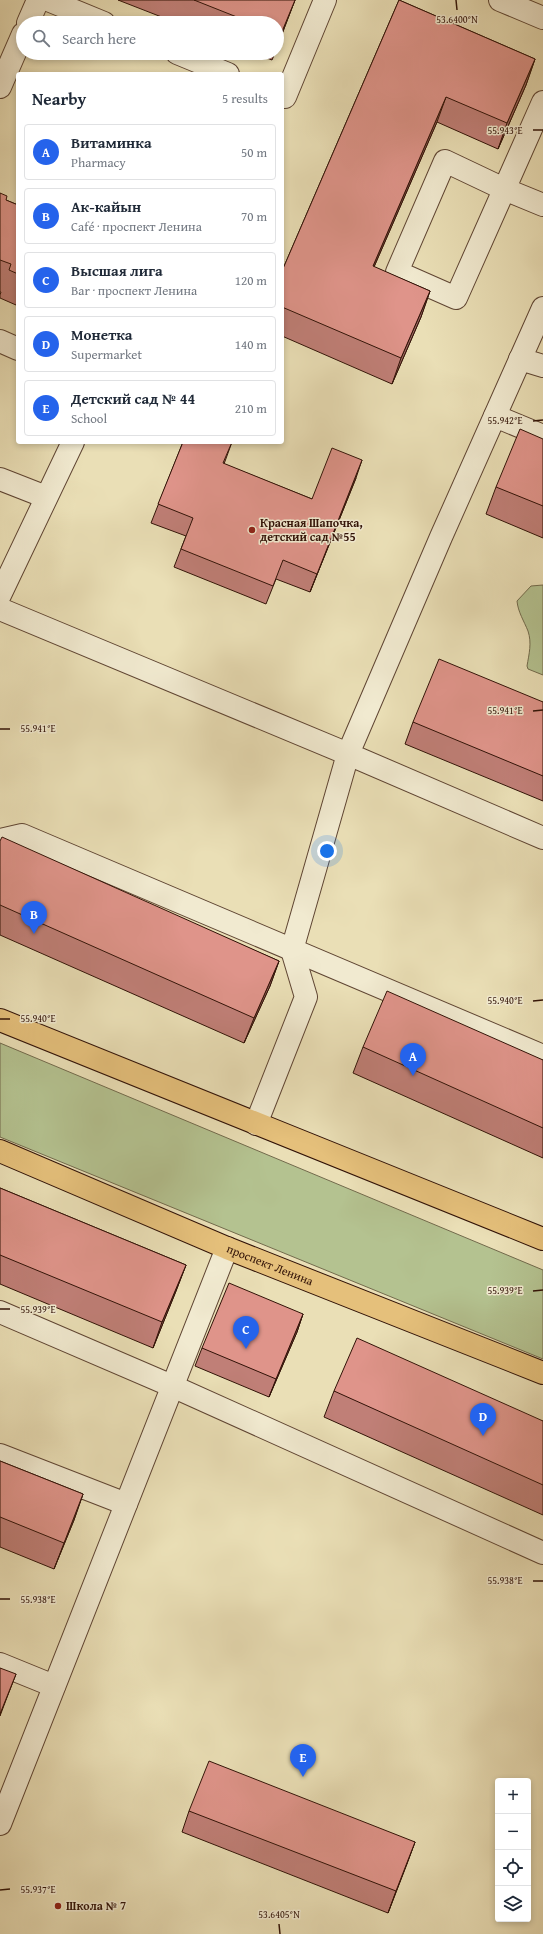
<!DOCTYPE html>
<meta charset="utf-8">
<style>
body{margin:0;font-family:"Gentium Book Plus",serif;background:#f2f2f3;color:#1f2937}
.controls{position:absolute;right:12px;bottom:12px;display:grid;overflow:hidden;border-radius:4px;box-shadow:0 2px 6px #0003}
.controls button{width:36px;height:36px;display:grid;place-items:center;padding:0;border:0;border-bottom:1px solid #e0e1e3;background:#fff;color:#1f2937;font:20px sans-serif}
.you{position:absolute;left:327px;top:851px;width:14px;height:14px;margin:-10px;border:3px solid #fff;border-radius:50%;background:#1a73e8;box-shadow:0 0 0 6px #1a73e833}
.badge{display:grid;place-items:center;width:26px;height:26px;border-radius:50%;background:#2563eb;color:#fff;font-size:13px;font-weight:700}
.pin{position:absolute;translate:-50% -33px;filter:drop-shadow(0 1px 2px #0008)}
.pin::after{content:'';position:absolute;top:21px;width:14px;height:12px;background:inherit;clip-path:polygon(0 0,100% 0,50% 100%)}
.list{margin:0;padding:0;list-style:none}
h2{display:flex;justify-content:space-between;align-items:center;height:52px;margin:0;padding:0 16px;font-size:17px}
h2 small{font-size:13px;font-weight:400;color:#747a83}
.list li{display:grid;grid-template-columns:26px 1fr auto;gap:12px;align-items:center;box-sizing:border-box;height:56px;margin:0 8px 8px;padding:0 8px;border:1px solid #e0e1e3;border-radius:4px}
.list b{display:block;font-size:15px;white-space:nowrap}
.list p{margin:0;font-size:13px;white-space:nowrap;color:#747a83}
.list em{font-size:13px;font-style:normal;color:#747a83}
.icon{flex:none;width:22px;height:22px;fill:none;stroke:currentColor;stroke-width:2;stroke-linecap:round;stroke-linejoin:round}
.map{position:relative;flex:none;width:543px;height:1934px;overflow:hidden}
.search{position:absolute;background:#fff;box-shadow:0 2px 6px #0003;left:16px;top:16px;width:268px;height:44px;display:flex;align-items:center;gap:10px;box-sizing:border-box;padding:0 14px;border-radius:22px;color:#747a83;font-size:15px}
.panel{position:absolute;background:#fff;box-shadow:0 2px 6px #0003;left:16px;top:72px;width:268px;height:372px;border-radius:4px}
.map>svg:first-child{display:block}
</style>
<div class="map">
<svg width="543" height="1934" viewBox="0 0 543 1934">
<rect width="100%" height="100%" fill="#eadfb6"/>
<filter id="stains"><feTurbulence type="fractalNoise" baseFrequency=".005" numOctaves="4"/><feColorMatrix values="0 0 0 0 .2 0 0 0 0 .09 0 0 0 0 .02 0 0 0 .5 -.17"/></filter>
<radialGradient id="worn" r=".72"><stop offset=".6" stop-color="#630" stop-opacity="0"/><stop offset="1" stop-color="#630" stop-opacity=".3"/></radialGradient>
<!-- green -->
<g fill="#b4c290" stroke="#726a4c">
<path d="M543 585V675L528 669 527 666C529 654 532 643 528 631 524 621 518 612 517 601L531 586Z"/>
<polygon points="0,1043 543,1270 543,1359 0,1137"/>
</g>
<g fill="none" stroke-linecap="round" stroke-linejoin="round">
<!-- minor casing -->
<g stroke="#5f4533" stroke-width="24">
<g id="minor">
<polyline points="48,0 104,23"/>
<polyline points="500,0 543,18"/>
<polyline points="28,23 38,0"/>
<polyline points="177,53 228,74"/>
<polyline points="0,87 23,34"/>
<polyline points="282,96 285,97 325,0"/>
<polyline points="543,102 456,298 397,272 445,161 504,189 543,205"/>
<polyline points="543,308 441,537 348,754 543,838"/>
<polyline points="0,341 18,349"/>
<polyline points="520,359 543,366"/>
<polyline points="495,416 543,436"/>
<polyline points="0,479 46,497"/>
<polyline points="0,595 73,442"/>
<polyline points="0,609 348,754 292,950 306,997 256,1124"/>
<polyline points="0,840 22,835 543,1056"/>
<polyline points="0,1312 172,1386 543,1553"/>
<polyline points="0,1455 126,1504"/>
<polyline points="0,1664 54,1686"/>
<polyline points="0,1824 227,1248"/>
</g>
</g>
<!-- major casing -->
<g stroke="#311207" stroke-width="24">
<g id="major">
<polyline points="0,1020 543,1239"/>
<path id="s1" d="M0 1151 227 1248 543 1373"/>
</g>
</g>
<!-- minor -->
<use href="#minor" stroke="#f1ead0" stroke-width="22"/>
<!-- major -->
<use href="#major" stroke="#e5c07b" stroke-width="22"/>
</g>
<!-- wall -->
<g fill="#c07f77" stroke="#311207">
<polygon points="118,0 295,0 277,47 277,23 177,23"/>
<polygon points="399,0 535,59 526,85 498,149 437,122 374,267 430,291 421,317 392,384 282,336 282,271"/>
<polygon points="254,53 275,53 272,60"/>
<polygon points="0,193 6,200 18,205 18,301 16,305 0,298 0,295 1,292 0,292"/>
<polygon points="543,439 543,538 486,514 496,487"/>
<polygon points="183,442 232,442 224,464 312,499 356,478 310,592 276,579 266,604 174,567 186,536 151,523"/>
<polygon points="543,702 543,801 405,744 413,722"/>
<polygon points="0,841 279,961 270,986 244,1043 0,935"/>
<polygon points="363,1047 543,1060 543,1158 353,1073"/>
<polygon points="0,1188 186,1265 176,1291 153,1348 0,1284"/>
<polygon points="303,1314 297,1332 269,1397 195,1366 202,1348"/>
<polygon points="334,1391 543,1421 543,1515 324,1417"/>
<polygon points="0,1461 83,1494 74,1520 54,1569 0,1547"/>
<polygon points="189,1811 415,1842 388,1913 182,1832"/>
</g>
<!-- shaded-wall -->
<g fill="#9c6861" stroke="#311207">
<polygon points="295,0 277,47 281,34"/>
<polygon points="535,59 526,85 498,149 507,123"/>
<polygon points="446,97 437,122 363,292 373,266"/>
<polygon points="430,291 421,317 392,384 401,358"/>
<polygon points="362,460 356,478 310,592 317,574"/>
<polygon points="279,961 270,986 244,1043 254,1018"/>
<polygon points="186,1265 176,1291 153,1348 162,1322"/>
<polygon points="303,1314 297,1332 269,1397 276,1379"/>
<polygon points="83,1494 74,1520 54,1569 64,1543"/>
<polygon points="16,1674 6,1700 0,1716 0,1714"/>
<polygon points="415,1842 407,1864 388,1913 396,1891"/>
</g>
<!-- building -->
<g fill="#df948a" stroke="#311207">
<polygon points="194,0 295,0 281,34 277,33 277,23 252,23"/>
<polygon points="399,0 535,59 507,123 446,97 373,266 430,291 401,358 282,307 282,271"/>
<polygon points="0,193 7,196 6,200 18,205 18,274 9,270 11,264 0,260"/>
<polygon points="520,429 543,439 543,506 496,487"/>
<polygon points="183,442 232,442 223,463 312,499 332,448 362,460 317,574 283,560 273,586 181,549 193,518 158,504"/>
<polygon points="439,659 543,702 543,776 413,722"/>
<polygon points="2,837 279,961 254,1018 0,905 0,841"/>
<polygon points="387,991 543,1060 543,1128 363,1047"/>
<polygon points="0,1188 186,1265 162,1322 0,1255"/>
<polygon points="229,1283 303,1314 276,1379 202,1348"/>
<polygon points="357,1338 543,1421 543,1485 334,1391"/>
<polygon points="0,1461 83,1494 64,1543 0,1517"/>
<polygon points="0,1668 16,1674 0,1714"/>
<polygon points="209,1761 415,1842 396,1891 189,1811"/>
</g>
<!-- ticks -->
<path fill="none" stroke="#311207" stroke-width="1.5" d="M456 0 457 10M533 130H543M533 421 543 420M533 711 543 710M0 729H10M533 1001 543 1000M0 1019H10M533 1291 543 1290M0 1309H10M533 1581H543M0 1599H10M0 1890 10 1889M279 1924 280 1934"/>
<!-- markers -->
<g fill="#8f2418" stroke="#f1ead0" stroke-width="1.5">
<circle cx="252" cy="530" r="4"/>
<circle cx="58" cy="1906" r="4"/>
</g>
<g text-anchor="middle" stroke-width="3" stroke-linejoin="round" paint-order="stroke">
<!-- poi labels -->
<g font-size="12" font-weight="bold" fill="#311207" stroke="#f1ead0" text-anchor="start">
<text x="260" y="527">Красная Шапочка,<tspan x="260" dy="14">детский сад №55</tspan></text>
<text x="66" y="1910">Школа № 7</text>
</g>
<!-- street labels -->
<g font-size="12" fill="#311207" stroke="#f1ead0">
<text dy="4" stroke="none"><textPath href="#s1" startOffset="293">проспект Ленина</textPath></text>
</g>
</g>
<g font-size="10" text-anchor="middle" fill="#311207" stroke="#f1ead0" stroke-width="3" stroke-linejoin="round" paint-order="stroke">
<text x="457" y="23">53.6400°N</text>
<text x="505" y="134">55.943°E</text>
<text x="505" y="424">55.942°E</text>
<text x="505" y="714">55.941°E</text>
<text x="38" y="732">55.941°E</text>
<text x="505" y="1004">55.940°E</text>
<text x="38" y="1022">55.940°E</text>
<text x="505" y="1294">55.939°E</text>
<text x="38" y="1313">55.939°E</text>
<text x="505" y="1584">55.938°E</text>
<text x="38" y="1603">55.938°E</text>
<text x="38" y="1893">55.937°E</text>
<text x="279" y="1918">53.6405°N</text>
</g>
<rect width="100%" height="100%" filter="url(#stains)"/>
<rect width="100%" height="100%" fill="url(#worn)"/>
</svg>
<div class="controls">
<button>+</button>
<button>−</button>
<button><svg class="icon" aria-label="locate" viewBox="0 0 24 24"><circle cx="12" cy="12" r="6"/><path d="M12 2v4M12 18v4M2 12h4M18 12h4"/></svg></button>
<button><svg class="icon" aria-label="layers" viewBox="0 0 24 24"><path d="M12 4l9 5-9 5-9-5zM3 14l9 5 9-5"/></svg></button>
</div>
<div class="you"></div>
<div class="pin badge" style="left:413px;top:1076px">A</div>
<div class="pin badge" style="left:34px;top:934px">B</div>
<div class="pin badge" style="left:246px;top:1349px">C</div>
<div class="pin badge" style="left:483px;top:1436px">D</div>
<div class="pin badge" style="left:303px;top:1777px">E</div>
<div class="search"><svg class="icon" aria-label="search" viewBox="0 0 24 24"><circle cx="10" cy="10" r="6"/><path d="M15 15l6 6"/></svg>Search here</div>
<section class="panel">
<h2>Nearby<small>5 results</small></h2>
<ul class="list">
<li><span class="badge">A</span><div><b>Витаминка</b><p>Pharmacy</p></div><em>50 m</em></li>
<li><span class="badge">B</span><div><b>Ак-кайын</b><p>Café · проспект Ленина</p></div><em>70 m</em></li>
<li><span class="badge">C</span><div><b>Высшая лига</b><p>Bar · проспект Ленина</p></div><em>120 m</em></li>
<li><span class="badge">D</span><div><b>Монетка</b><p>Supermarket</p></div><em>140 m</em></li>
<li><span class="badge">E</span><div><b>Детский сад № 44</b><p>School</p></div><em>210 m</em></li>
</ul>
</section>
</div>
